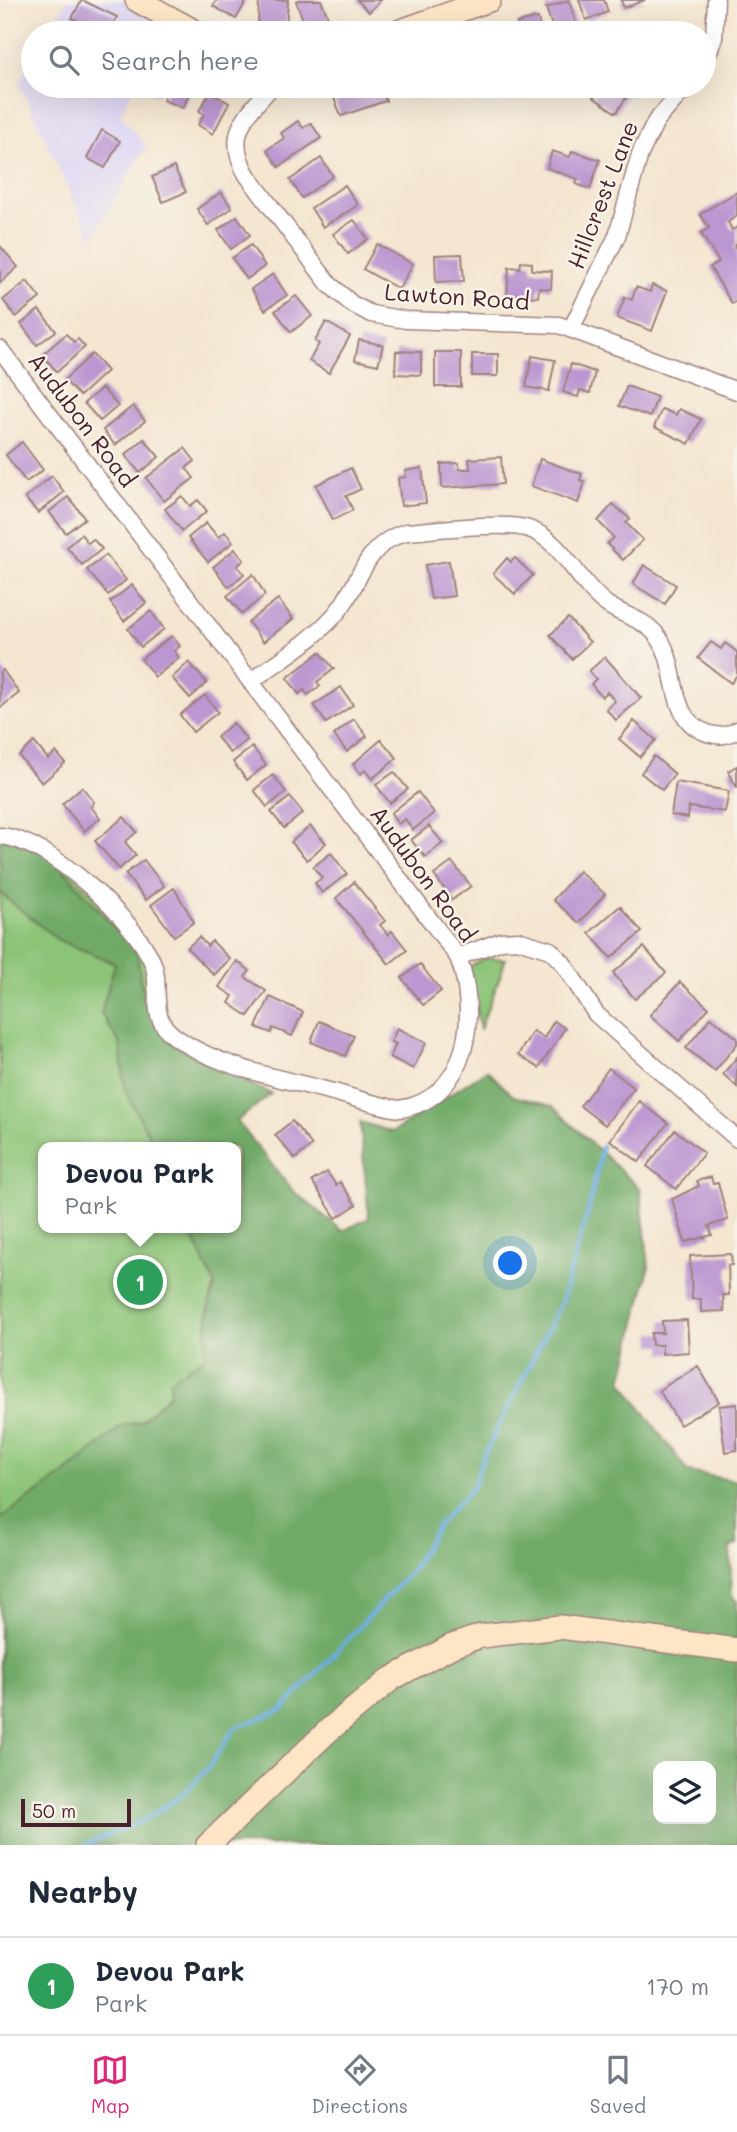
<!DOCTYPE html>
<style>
body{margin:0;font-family:Mali,sans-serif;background:#f6f6f7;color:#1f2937}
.controls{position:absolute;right:21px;bottom:21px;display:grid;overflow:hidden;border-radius:14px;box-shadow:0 7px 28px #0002}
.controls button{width:63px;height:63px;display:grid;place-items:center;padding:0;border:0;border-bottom:2px solid #e0e1e3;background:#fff;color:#1f2937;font:35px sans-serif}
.scale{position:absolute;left:21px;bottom:18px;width:110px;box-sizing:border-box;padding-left:7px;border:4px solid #4a1f2b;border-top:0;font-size:19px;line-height:24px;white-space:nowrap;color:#4a1f2b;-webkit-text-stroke:5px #f7f3e8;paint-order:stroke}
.you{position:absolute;left:511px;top:1264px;width:24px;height:24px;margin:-18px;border:5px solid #fff;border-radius:50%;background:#1a73e8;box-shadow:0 0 0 10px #1a73e833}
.badge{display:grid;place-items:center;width:46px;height:46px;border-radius:50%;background:#db2777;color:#fff;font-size:23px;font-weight:700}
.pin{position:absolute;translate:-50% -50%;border:4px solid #fff;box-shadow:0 2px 7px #0006}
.popup{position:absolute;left:38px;top:1142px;width:203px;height:91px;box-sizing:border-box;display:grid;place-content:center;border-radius:14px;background:#fff;filter:drop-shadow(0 2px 5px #0005);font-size:23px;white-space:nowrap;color:#747a83}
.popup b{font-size:26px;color:#1f2937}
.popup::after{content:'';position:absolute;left:50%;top:100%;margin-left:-14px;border:14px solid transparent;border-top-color:#fff}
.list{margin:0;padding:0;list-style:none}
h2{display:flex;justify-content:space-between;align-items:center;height:91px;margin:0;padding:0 28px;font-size:30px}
h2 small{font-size:23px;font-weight:400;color:#747a83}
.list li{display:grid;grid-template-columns:46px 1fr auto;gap:21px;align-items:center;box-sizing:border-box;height:98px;padding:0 28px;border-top:2px solid #e0e1e3}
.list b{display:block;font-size:26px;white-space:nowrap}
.list p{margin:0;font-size:23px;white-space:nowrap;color:#747a83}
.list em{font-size:23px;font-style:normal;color:#747a83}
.icon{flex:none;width:38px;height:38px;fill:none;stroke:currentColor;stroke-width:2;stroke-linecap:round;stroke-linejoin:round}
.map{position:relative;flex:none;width:737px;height:1845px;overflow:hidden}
.search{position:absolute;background:#fff;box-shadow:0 7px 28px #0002;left:21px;right:21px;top:21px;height:77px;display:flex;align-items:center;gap:18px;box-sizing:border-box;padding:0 24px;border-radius:38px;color:#747a83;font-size:26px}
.sheet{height:189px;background:#fff}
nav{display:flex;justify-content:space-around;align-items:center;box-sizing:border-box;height:98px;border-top:2px solid #e0e1e3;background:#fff;font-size:19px;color:#747a83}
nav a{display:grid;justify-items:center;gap:4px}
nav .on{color:#db2777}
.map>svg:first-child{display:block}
</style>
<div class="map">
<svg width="737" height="1845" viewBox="0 0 737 1845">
<rect width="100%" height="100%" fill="#f7f3e8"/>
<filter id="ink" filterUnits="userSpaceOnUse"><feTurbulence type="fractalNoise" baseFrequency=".0143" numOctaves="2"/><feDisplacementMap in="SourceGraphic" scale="14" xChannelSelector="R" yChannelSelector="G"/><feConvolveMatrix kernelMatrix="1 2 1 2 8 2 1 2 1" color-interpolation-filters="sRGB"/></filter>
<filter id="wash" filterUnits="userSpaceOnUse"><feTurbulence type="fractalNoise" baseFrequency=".00686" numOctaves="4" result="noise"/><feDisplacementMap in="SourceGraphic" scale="28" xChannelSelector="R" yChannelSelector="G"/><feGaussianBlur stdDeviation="1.57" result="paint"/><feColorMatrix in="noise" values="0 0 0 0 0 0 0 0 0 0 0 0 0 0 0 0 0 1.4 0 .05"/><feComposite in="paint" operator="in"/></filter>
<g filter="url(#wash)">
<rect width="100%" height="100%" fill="#f4e6d0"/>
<!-- built -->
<g fill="#ded5f5">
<polygon points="68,0 137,0 170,18 162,33 48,33"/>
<polygon points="33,59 33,86 135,86 120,114 146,146 92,239 19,83"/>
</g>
<!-- green -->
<g fill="#8cc477" stroke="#6b7251" stroke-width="2">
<polygon points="0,836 52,854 142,942 157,1011 218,1147 44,1147 44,1228 236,1228 387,1521 0,1845"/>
<path d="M485 958 505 959C500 984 487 1005 480 1030L469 967Z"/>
</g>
<!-- forest -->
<path fill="#71aa68" stroke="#5e644a" stroke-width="2" fill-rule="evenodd" d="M0 836 48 853 137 952 141 984 172 1044 271 1094 237 1121 293 1191 343 1231 369 1218 360 1122 393 1132 487 1070 513 1096 552 1106 640 1189 649 1267 622 1382 688 1472 737 1481V1545L730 1547 732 1597 737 1601V1845H0V1519L65 1473 123 1425 141 1422 170 1394V1380L205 1357 209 1305 215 1285 189 1228H236V1147H155L125 1091 120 1044 101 1013 115 963 58 940 0 893ZM658 1766H711V1819H658Z"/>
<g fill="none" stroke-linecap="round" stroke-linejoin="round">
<!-- stream -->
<polyline stroke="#69acde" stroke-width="4.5" points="85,1845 144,1820 181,1796 208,1768 235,1728 282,1710 412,1570 438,1525 473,1487 484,1455 561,1303 589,1208 602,1146"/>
</g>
<g id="blocks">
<!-- building -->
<g fill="#bb96d1">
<polygon points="82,0 117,17 108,33 83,33 87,26 72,18"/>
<polygon points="217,0 247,0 236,19 213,6"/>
<polygon points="259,0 288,0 286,30 266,33 266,27 258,26"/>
<polygon points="300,0 321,0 330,22 307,31 296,1"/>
<polygon points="357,0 381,0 369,12"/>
<polygon points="569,0 576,23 554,31 546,8"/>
<polygon points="579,0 604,0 608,12 586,20"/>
<polygon points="621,0 645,0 624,8"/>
<polygon points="538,18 541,33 519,33 517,23"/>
<polygon points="57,86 78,86 73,95"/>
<polygon points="137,86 160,86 156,95"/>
<polygon points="169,86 192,87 183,108 163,100"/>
<polygon points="343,86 360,86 361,90 380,86 386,101 341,116 331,90"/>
<polygon points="412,86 427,86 428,90 415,94"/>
<polygon points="601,86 634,86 616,113 593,97"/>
<polygon points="210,92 229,103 213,134 198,125 204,114 199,111"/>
<polygon points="298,121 303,128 311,123 321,138 279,167 267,150 284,138 281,133"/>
<polygon points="102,130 120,141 105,168 87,158"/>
<polygon points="552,151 570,157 572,151 600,160 590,189 576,184 578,179 547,168"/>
<polygon points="321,158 333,176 302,198 290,180"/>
<polygon points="174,167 186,192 163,202 152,177"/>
<polygon points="345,185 358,205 323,227 311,208"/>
<polygon points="221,192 232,208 208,225 197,209"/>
<polygon points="737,192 737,216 728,222 732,230 737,227 737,244 734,246 737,251 737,301 732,304 710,267 719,262 701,233 709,228 700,214"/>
<polygon points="237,216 250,235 231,249 218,230"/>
<polygon points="354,220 368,239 348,254 333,234"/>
<polygon points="377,244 413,264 399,289 363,269"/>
<polygon points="251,245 265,266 247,279 232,258"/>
<polygon points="0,246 18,267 0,283"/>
<polygon points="462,254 464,281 436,282 435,255"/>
<polygon points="521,262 532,263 532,270 552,271 551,289 539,288 538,297 507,295 509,267 520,268"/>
<polygon points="273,274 287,295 265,310 251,289"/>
<polygon points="27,281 40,298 16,317 3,300"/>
<polygon points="652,285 667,291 652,331 617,318 625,297 632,300 636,287 650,292"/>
<polygon points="296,296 312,316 291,332 275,311"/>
<polygon points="39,310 56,331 37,345 21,324"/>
<polygon points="326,322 350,336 329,373 309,361 319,344 315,341"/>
<polygon points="66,334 74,342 78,339 85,347 57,372 42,355"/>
<polygon points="359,340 383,345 378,365 355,360"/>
<polygon points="396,351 421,352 421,375 395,374"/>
<rect x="435" y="352" width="26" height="35"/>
<polygon points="92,354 107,371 80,396 64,380"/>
<rect x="472" y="354" width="26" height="22"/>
<polygon points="532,356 555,360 549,391 526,387"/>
<polygon points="571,364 595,372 590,393 580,390 578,397 563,392"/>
<polygon points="627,386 657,397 650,417 619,406"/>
<polygon points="102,388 118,406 100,421 84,403"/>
<polygon points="133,406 145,421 115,445 103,430"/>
<polygon points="662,409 676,415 679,409 701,419 689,444 654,427"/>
<polygon points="144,439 159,457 140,473 125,455"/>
<polygon points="22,442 43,470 26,482 6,455"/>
<polygon points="185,448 195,461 186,468 194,478 164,501 146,478"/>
<polygon points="501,457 503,484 442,488 441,464 459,463 459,469 470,469 469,459"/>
<polygon points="540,459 582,474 580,480 585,482 578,503 531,486"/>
<polygon points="351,468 361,489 346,496 353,510 333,520 316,485"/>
<polygon points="422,468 426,503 401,506 398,478 406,477 405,471"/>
<polygon points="52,476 64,492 38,513 25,498"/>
<polygon points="182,496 190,506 198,500 207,511 182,531 165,509"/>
<polygon points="68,497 85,518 66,533 49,512"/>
<polygon points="613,504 630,519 626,523 643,540 623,560 607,544 614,538 598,521"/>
<polygon points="206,523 218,537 225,532 233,542 208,562 188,538"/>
<polygon points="81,534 88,543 93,539 102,549 82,565 67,547"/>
<polygon points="235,549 244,560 237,566 244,574 229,587 213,567"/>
<polygon points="106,555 126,580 108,595 87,570"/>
<polygon points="507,558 511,562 515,558 533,575 515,594 493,574"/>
<polygon points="449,561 454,596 431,599 425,565"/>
<polygon points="644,565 676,585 665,604 633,584"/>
<polygon points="253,574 265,595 242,614 227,596"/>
<polygon points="132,585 146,603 124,621 110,602"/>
<polygon points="278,599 293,619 263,642 248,622"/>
<polygon points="151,611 164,629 141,647 128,629"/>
<polygon points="568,618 590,642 572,659 550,635"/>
<polygon points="172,636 180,646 174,651 179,658 155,677 141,659"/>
<polygon points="711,642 721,649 725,643 737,652 737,675 731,683 698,658"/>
<polygon points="320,652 334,669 317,682 320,686 308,695 304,690 299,694 287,678"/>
<polygon points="605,657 641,698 616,720 606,709 615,701 607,692 602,697 591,684 596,679 589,671"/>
<polygon points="189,662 207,683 190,698 172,678"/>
<polygon points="3,670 19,693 0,708 0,672"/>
<polygon points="341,687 353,705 326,723 314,705"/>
<polygon points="205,695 218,712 193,732 180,715"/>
<polygon points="354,719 367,736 347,752 334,735"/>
<polygon points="634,721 656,740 640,757 619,739"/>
<polygon points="233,723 247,740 230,753 217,737"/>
<polygon points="381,740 397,758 372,779 365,770 361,774 353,764"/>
<polygon points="34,742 48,759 56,752 65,763 42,783 19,756"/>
<polygon points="252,747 266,765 247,780 233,762"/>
<polygon points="654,756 675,774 662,790 641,773"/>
<polygon points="737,766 737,788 728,771"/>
<polygon points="394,772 408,789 390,803 376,785"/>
<polygon points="273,775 286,792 267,807 254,790"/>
<polygon points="676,782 729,791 725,812 689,807 688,818 671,815"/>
<polygon points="82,787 94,802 91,807 100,818 84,831 62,804"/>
<polygon points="418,792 434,813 413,830 405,819 398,824 391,813"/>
<polygon points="290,797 303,813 284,828 271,812"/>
<polygon points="124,817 137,832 125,842 136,855 119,869 95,841"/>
<polygon points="310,826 326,843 307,860 291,842"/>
<polygon points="429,826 443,843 425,857 411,840"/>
<polygon points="331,853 347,874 322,893 315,883 322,878 313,867"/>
<polygon points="144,860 164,886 146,900 125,874"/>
<polygon points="452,862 471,886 452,900 434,875"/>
<polygon points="579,871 605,894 579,923 553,900"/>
<polygon points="354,882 385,921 380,925 388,935 392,931 407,950 389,964 336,898"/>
<polygon points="174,888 194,922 174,936 151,905"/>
<polygon points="620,906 642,932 611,958 589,933"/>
<polygon points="199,937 207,946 212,941 230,959 214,975 187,948"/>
<polygon points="644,947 666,973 635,999 613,973"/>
<polygon points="237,961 250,971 245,977 266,991 248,1016 229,1003 233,996 219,987"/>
<polygon points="420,964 441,991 423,1005 402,978"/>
<polygon points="680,982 709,1008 679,1041 650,1015"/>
<polygon points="270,997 303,1012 292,1036 273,1028 271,1033 256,1027"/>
<polygon points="711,1017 737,1038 737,1044 715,1071 686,1048"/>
<polygon points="319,1021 354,1036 345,1056 311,1042"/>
<polygon points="554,1021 565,1028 539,1068 518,1055 533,1031 544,1038"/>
<polygon points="397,1028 426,1043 413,1069 390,1057 396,1044 391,1042"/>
<polygon points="737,1057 737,1087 723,1074"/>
<polygon points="609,1068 634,1088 605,1125 580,1106"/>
<polygon points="639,1101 668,1123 639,1162 610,1140"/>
<polygon points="292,1121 312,1145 295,1159 275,1135"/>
<polygon points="675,1130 704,1153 676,1189 647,1166"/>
<polygon points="327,1172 336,1185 340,1182 356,1205 336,1218 312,1181"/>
<polygon points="711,1177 713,1184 718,1183 728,1220 709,1226 712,1235 685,1242 672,1199 699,1186 697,1181"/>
<polygon points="731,1254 732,1265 728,1265 729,1295 723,1295 724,1311 701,1312 701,1299 692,1299 690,1256"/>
<polygon points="687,1320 689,1352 662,1354 662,1345 652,1345 651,1333 663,1333 662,1321"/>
<polygon points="698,1366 719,1402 680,1425 659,1390"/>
<polygon points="737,1404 737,1450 725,1452 719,1406"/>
</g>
</g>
</g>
<g filter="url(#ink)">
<use href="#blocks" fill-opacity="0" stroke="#9f827e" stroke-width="2"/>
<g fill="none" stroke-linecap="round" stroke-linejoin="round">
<!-- street casing -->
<g stroke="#9f827e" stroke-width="19">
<g id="street">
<polyline points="704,64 714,38 716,0"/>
<path d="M272 86C245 117 224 134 247 175L329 284 352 304 371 314 406 320 559 325 737 391"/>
<polyline points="571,329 617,236 640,154 656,121 687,86"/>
<path d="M0 349 458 957C479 1012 470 1098 400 1109 377 1106 356 1098 333 1092 284 1079 214 1067 173 1035 147 1016 163 985 152 961 133 918 48 839 0 836"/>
<path d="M251 681C279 661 310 642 333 617 362 586 360 546 406 532 434 530 505 521 529 529 563 541 577 582 605 603 620 615 642 618 655 633 682 663 664 718 707 733 719 737 726 736 737 730"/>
<polyline points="458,957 501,941 518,940 550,950 563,963 596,1014 737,1139"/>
</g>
</g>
<!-- secondary casing -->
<g stroke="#9f827e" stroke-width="26">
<g id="secondary">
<polyline points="137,0 197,33"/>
<polyline points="395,33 489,0"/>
<polyline points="208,1845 329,1730 391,1679 452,1646 481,1636 560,1627 737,1650"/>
</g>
</g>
<!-- street -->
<use href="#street" stroke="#fff" stroke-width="16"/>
<!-- secondary -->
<use href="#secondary" stroke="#fde5c5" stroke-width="23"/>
</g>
</g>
<g text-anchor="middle" stroke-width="5" stroke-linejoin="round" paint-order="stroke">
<!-- street labels -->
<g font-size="23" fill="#4a1f2b" stroke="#f7f3e8">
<text transform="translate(603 195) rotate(-69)" y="8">Hillcrest Lane</text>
<text transform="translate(457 297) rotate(4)" y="8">Lawton Road</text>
<text transform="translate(82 420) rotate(53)" y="8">Audubon Road</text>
<text transform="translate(423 874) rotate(54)" y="8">Audubon Road</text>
</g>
</g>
</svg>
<div class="controls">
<button><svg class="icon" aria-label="layers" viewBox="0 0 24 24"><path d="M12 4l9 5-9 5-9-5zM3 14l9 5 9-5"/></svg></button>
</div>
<div class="scale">50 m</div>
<div class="you"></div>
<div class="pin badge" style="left:140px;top:1282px;background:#2e9e5b">1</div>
<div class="popup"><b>Devou Park</b>Park</div>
<div class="search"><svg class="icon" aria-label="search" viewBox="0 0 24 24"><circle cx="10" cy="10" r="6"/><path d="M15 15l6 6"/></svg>Search here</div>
</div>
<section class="sheet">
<h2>Nearby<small></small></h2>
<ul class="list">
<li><span class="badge" style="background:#2e9e5b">1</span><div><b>Devou Park</b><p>Park</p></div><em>170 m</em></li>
</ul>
</section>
<nav>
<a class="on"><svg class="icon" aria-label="map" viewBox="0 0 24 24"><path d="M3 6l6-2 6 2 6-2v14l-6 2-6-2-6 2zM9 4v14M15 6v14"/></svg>Map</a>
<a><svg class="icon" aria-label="directions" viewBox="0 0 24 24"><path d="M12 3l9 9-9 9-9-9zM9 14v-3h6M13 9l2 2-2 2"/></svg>Directions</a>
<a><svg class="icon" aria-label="saved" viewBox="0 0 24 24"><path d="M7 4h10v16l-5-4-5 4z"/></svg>Saved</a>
</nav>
